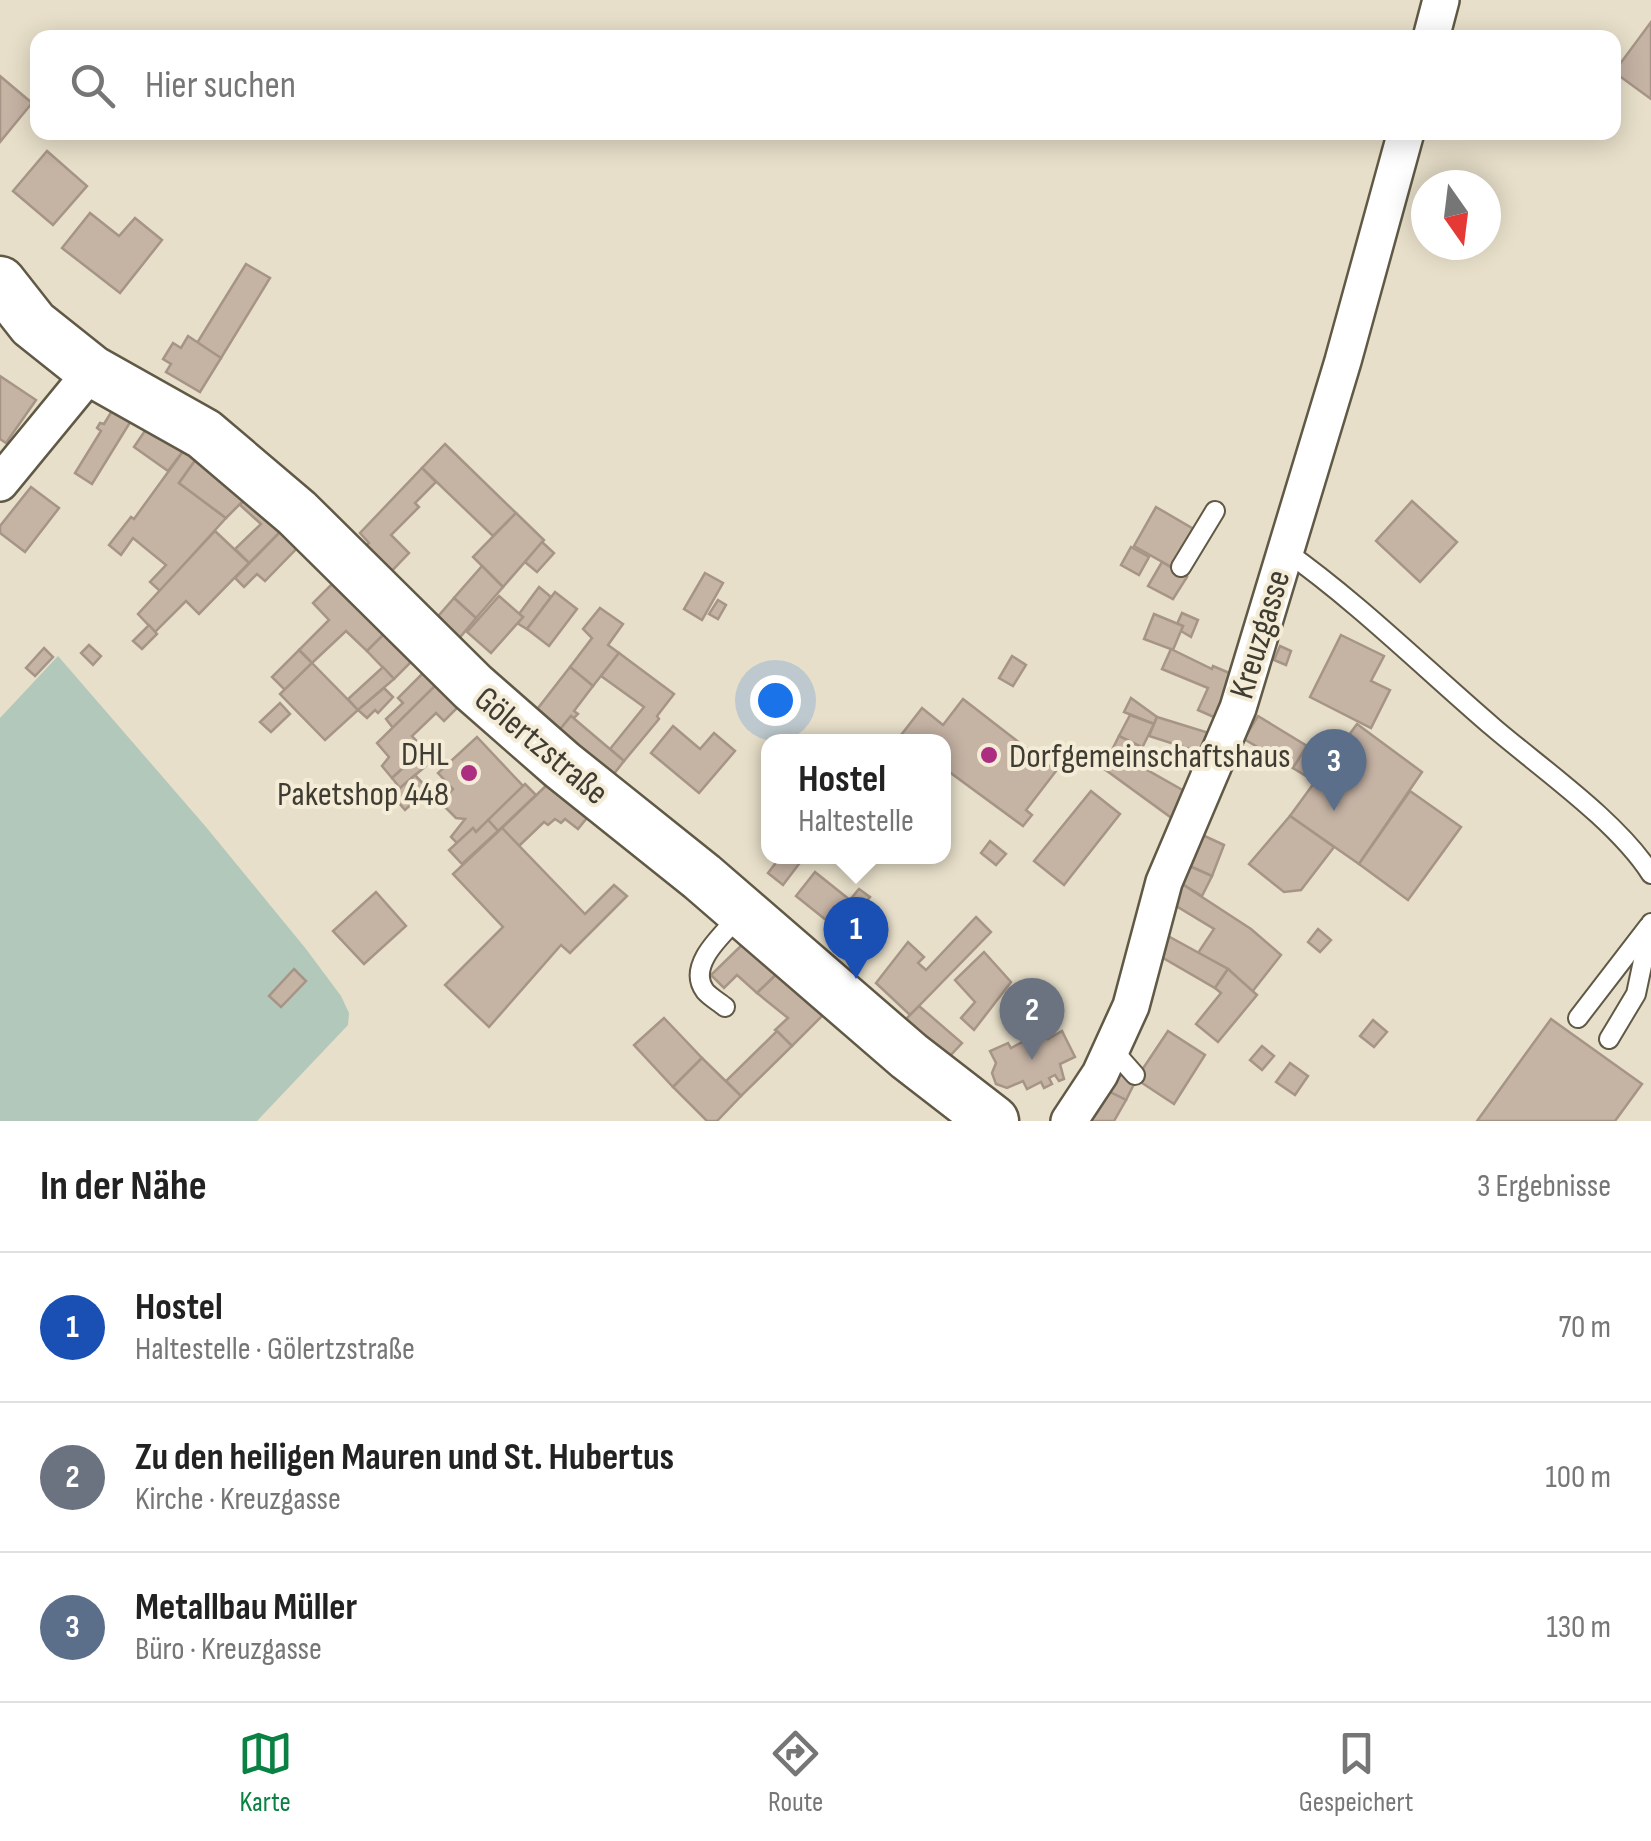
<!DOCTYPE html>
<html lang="de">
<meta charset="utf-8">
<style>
body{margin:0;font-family:"Sofia Sans Condensed",sans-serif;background:#f6f6f6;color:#222}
.compass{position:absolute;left:1411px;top:170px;width:90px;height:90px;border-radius:50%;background:#fff;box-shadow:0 5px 25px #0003;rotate:166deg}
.you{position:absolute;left:775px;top:700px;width:35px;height:35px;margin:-25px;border:8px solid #fff;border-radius:50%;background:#1a73e8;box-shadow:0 0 0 15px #1a73e833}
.badge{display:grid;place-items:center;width:65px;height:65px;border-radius:50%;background:#0b8043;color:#fff;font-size:32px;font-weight:700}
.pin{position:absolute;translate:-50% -82px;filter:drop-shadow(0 2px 5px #0008)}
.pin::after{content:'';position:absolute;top:52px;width:35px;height:30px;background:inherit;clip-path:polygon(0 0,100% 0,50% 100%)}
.popup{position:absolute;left:761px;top:734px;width:190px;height:130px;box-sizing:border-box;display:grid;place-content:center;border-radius:20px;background:#fff;filter:drop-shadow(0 2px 8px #0005);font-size:32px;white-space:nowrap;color:#767676}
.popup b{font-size:38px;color:#222}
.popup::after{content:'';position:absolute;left:50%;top:100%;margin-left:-20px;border:20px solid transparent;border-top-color:#fff}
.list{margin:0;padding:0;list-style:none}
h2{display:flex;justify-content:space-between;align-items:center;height:130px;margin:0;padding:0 40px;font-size:42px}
h2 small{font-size:32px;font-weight:400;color:#767676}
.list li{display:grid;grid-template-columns:65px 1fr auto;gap:30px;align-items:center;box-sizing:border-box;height:150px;padding:0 40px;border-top:2px solid #e0e0e0}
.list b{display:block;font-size:38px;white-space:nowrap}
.list p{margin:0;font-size:32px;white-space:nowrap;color:#767676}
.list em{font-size:32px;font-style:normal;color:#767676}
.icon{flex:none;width:55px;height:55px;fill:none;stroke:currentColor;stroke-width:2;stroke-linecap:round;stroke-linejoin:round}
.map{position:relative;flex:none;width:1651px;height:1121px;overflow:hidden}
.search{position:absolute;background:#fff;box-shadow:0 5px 25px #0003;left:30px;right:30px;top:30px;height:110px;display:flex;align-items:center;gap:25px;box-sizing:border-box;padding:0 35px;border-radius:20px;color:#767676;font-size:38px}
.sheet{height:580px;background:#fff}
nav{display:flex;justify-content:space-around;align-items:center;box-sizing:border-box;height:140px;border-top:2px solid #e0e0e0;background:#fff;font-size:28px;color:#767676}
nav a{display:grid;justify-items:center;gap:5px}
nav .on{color:#0b8043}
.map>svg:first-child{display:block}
</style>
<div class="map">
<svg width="1651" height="1121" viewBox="0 0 1651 1121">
<rect width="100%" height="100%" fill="#e7dfc9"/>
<!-- green -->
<polygon fill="#b2c8ba" points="58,656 206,827 306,949 341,996 349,1013 348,1025 257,1121 0,1121 0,718"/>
<!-- building -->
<g fill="#c5b3a4" stroke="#a69586" stroke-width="2.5">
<polygon points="1651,22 1651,99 1614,72"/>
<polygon points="0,76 32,103 0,142"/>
<polygon points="47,151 87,186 53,225 13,191"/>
<polygon points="90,213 119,236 135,218 162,240 120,293 62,248"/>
<polygon points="246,264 270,278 221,358 197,343"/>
<polygon points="188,336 221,358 200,392 166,372 171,364 163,359 173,343 181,348"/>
<polygon points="0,376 36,400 6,443 0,439"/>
<polygon points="115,406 134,416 92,484 75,473 101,431 97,428 100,423 104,424"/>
<polygon points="149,425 187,446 168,471 134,447"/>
<polygon points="445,444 516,513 493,536 422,468"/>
<polygon points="187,446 199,455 179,483 226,518 160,591 150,582 166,565 133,538 121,555 109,545 131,517 134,519"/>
<polygon points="199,455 250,494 226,518 179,483"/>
<polygon points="422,468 436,482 415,503 419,507 391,535 409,553 386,577 360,552 369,543 360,533"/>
<polygon points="31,487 59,508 25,552 0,533 0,526"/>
<polygon points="250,494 285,527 249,563 235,549 261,524 240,505"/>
<polygon points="1412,501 1457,542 1420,582 1376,541"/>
<polygon points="1156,507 1197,531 1175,569 1134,546"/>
<polygon points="516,513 544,540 503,587 473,557"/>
<polygon points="285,527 302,543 265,581 257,574 244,587 235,578"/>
<polygon points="215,531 249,563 199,614 186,601 155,632 138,614"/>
<polygon points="542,542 554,553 537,572 525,562"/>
<polygon points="1131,547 1149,557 1139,575 1121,565"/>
<polygon points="1162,562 1187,577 1173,599 1148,586"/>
<polygon points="482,566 503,587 476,618 454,598"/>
<polygon points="705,573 723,583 702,620 684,609"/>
<polygon points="337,579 389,629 367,651 346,631 312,663 299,650 329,620 313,603"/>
<polygon points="539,587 551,597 527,629 517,623 523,617 519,614"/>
<polygon points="555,592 577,609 549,646 527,629"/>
<polygon points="499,596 523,617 491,653 467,632"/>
<polygon points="454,598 476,618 457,641 434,621"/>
<polygon points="718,600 726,605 718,619 709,614"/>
<polygon points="600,608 623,624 608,645 619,653 593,686 570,667 592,638 583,629"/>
<polygon points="1182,613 1198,620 1191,637 1181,631 1183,626 1177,624"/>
<polygon points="1154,614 1183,626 1173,650 1144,639"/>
<polygon points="149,625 157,634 142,649 133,641"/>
<polygon points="389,629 416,657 394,679 367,651"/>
<polygon points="1341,635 1384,656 1371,681 1390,690 1371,728 1310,697"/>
<polygon points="89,645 101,656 93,665 81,653"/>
<polygon points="1280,646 1291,651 1286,665 1274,660"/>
<polygon points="44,648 53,657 35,676 26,668"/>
<polygon points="1171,649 1212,669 1213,666 1234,675 1216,718 1198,710 1208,688 1162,669"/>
<polygon points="299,650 312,663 285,690 272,677"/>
<polygon points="619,653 674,694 657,716 659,719 624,761 610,749 644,707 601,676"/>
<polygon points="1012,656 1026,665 1013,686 999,678"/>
<polygon points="312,663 358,710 325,740 280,694"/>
<polygon points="383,667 394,679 358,710 348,699"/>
<polygon points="570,667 593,686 574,711 578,714 574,718 571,716 557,733 535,712"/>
<polygon points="428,668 441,680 393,728 386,719 403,703 398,698"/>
<polygon points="441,680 464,701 444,721 436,713 412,736 424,749 392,778 382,766 389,757 377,743"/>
<polygon points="384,688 393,697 378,713 375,710 367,718 358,710"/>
<polygon points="1131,698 1157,717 1154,724 1124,712"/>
<polygon points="963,699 1056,771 1026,810 1032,815 1023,826 944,768 944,742 898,739 922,708 943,725"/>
<polygon points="280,703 290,714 271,732 260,722"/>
<polygon points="1130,715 1154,724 1142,748 1119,736"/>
<polygon points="571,716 624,761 610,779 557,733"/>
<polygon points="1258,716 1307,746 1293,768 1244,739"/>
<polygon points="1157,717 1209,733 1202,753 1149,736"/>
<polygon points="1357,724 1422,772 1359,864 1290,816"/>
<polygon points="673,726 700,749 714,733 735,751 699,793 651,753"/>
<polygon points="1119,736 1140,746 1133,761 1112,750"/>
<polygon points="477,737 524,787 476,832 473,828 457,843 451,837 465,819 456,818 444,806 445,798 453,789 438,773"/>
<polygon points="1307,746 1314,750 1317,746 1322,749 1319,753 1331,761 1316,782 1293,768"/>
<polygon points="424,749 433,760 400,788 392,778"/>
<polygon points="1112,750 1186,792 1173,819 1103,768"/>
<polygon points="415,775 428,789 405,810 392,795"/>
<polygon points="552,780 591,813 578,829 565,819 561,823 555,819 548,825 544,822 519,846 502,828"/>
<polygon points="525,784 536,795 498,831 488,820"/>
<polygon points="1091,791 1120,814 1064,885 1034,861"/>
<polygon points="1410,791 1461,827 1408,900 1359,864"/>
<polygon points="1290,816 1334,847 1301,890 1284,892 1249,864"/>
<polygon points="488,820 498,831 462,864 449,850 473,828 476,832"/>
<polygon points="502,828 585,914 614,885 627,896 570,953 561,945 489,1027 445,985 503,927 453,874"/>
<polygon points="1196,832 1224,845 1212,876 1183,863"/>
<polygon points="990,841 1006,854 996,865 981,853"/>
<polygon points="781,856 805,856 783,885 768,873"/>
<polygon points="1187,865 1212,876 1202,896 1179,882"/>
<polygon points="815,872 850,900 831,924 796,896"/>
<polygon points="1179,882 1251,929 1281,955 1252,992 1228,969 1198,953 1214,929 1168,901"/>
<polygon points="859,889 870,897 855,915 844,907"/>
<polygon points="376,892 406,926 364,964 333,931"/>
<polygon points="976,917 991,932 910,1015 876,983 908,942 924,957 918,963 926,970"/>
<polygon points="1318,929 1331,940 1320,952 1308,942"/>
<polygon points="1168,936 1228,969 1215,988 1158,955"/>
<polygon points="747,940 782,969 757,993 737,975 724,988 711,975"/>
<polygon points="984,952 1011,982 974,1030 961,1018 975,1002 955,980"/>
<polygon points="294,969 306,981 281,1007 269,996"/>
<polygon points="782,969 829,1009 792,1046 775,1030 788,1018 757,993"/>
<polygon points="1228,969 1257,995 1218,1042 1196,1024 1221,993 1215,988"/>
<polygon points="919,1006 962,1043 947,1059 903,1022"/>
<polygon points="664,1018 702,1058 673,1087 634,1045"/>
<polygon points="1551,1019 1642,1084 1615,1121 1477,1121"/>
<polygon points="1373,1020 1387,1032 1374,1047 1360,1036"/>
<polygon points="777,1031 792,1046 741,1096 726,1081"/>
<polygon points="1043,1031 1048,1039 1062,1031 1075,1057 1060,1064 1064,1079 1059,1081 1055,1075 1049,1078 1052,1084 1044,1088 1041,1082 1027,1089 1023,1081 1007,1088 996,1084 992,1073 996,1063 990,1051 1008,1043 1011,1048"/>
<polygon points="1168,1031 1205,1055 1174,1104 1136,1079"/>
<polygon points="1262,1046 1274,1056 1262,1070 1250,1060"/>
<polygon points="702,1058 741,1096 717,1121 707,1121 673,1087"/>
<polygon points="1290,1063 1308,1076 1295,1095 1276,1082"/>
<polygon points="1113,1071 1135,1082 1126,1100 1104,1089"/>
<polygon points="1104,1089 1126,1100 1114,1121 1088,1121"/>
</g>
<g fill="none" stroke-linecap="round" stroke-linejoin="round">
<!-- lane casing -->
<g stroke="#605946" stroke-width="22">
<g id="lane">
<path d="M1284 550C1359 603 1424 668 1494 728 1542 769 1617 821 1651 874"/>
<polyline points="1181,567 1215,511"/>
<path d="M725 1007C719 1002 710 997 705 991 685 964 727 931 742 913"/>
<polyline points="1578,1018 1648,927"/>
<polyline points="1609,1039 1636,994 1651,923"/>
<polyline points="1112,1049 1135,1075"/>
</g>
</g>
<!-- street casing -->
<g stroke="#605946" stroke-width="40">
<g id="street">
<polyline points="1431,38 1441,0"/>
<polyline points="0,483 92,371"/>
<polyline points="1069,1121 1100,1074 1131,1006 1164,882 1238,708 1343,361 1406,132"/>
</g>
</g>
<!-- secondary casing -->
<g stroke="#605946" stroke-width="55">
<polyline id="secondary" points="0,282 33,324 92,371 204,434 297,513 473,687 562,765 702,877 909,1056 993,1121"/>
</g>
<!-- lane -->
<use href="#lane" stroke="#fff" stroke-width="18"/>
<!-- street -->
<use href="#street" stroke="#fff" stroke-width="35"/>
<!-- secondary -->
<use href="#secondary" stroke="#fff" stroke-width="50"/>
</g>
<!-- markers -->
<g fill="#ab2e80" stroke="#f4ecd6" stroke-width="4">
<circle cx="989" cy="755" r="10"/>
<circle cx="469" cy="773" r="10"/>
</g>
<g text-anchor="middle" stroke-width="8" stroke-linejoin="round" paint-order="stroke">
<!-- street labels -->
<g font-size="35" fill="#3f3c33" stroke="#f4ecd6">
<text transform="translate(1259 634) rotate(-73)" y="12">Kreuzgasse</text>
<text transform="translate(542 745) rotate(40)" y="12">Gölertzstraße</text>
</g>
<!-- poi labels -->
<g font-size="35" fill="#3f3c33" stroke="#f4ecd6" text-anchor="end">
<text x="449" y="765">DHL<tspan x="449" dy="40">Paketshop 448</tspan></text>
<text x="1009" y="767" text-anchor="start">Dorfgemeinschaftshaus</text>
</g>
</g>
</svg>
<svg class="compass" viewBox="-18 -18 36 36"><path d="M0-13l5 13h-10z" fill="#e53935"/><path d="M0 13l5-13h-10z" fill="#767676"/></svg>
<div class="you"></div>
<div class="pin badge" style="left:856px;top:979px;background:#1a4fb4">1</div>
<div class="popup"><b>Hostel</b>Haltestelle</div>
<div class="pin badge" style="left:1032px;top:1060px;background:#6b7280">2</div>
<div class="pin badge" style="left:1334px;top:811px;background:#5c6f8a">3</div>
<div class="search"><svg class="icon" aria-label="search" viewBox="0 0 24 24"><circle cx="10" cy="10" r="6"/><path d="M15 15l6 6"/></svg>Hier suchen</div>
</div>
<section class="sheet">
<h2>In der Nähe<small>3 Ergebnisse</small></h2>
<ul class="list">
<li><span class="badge" style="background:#1a4fb4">1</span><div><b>Hostel</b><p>Haltestelle · Gölertzstraße</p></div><em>70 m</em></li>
<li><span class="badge" style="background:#6b7280">2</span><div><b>Zu den heiligen Mauren und St. Hubertus</b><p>Kirche · Kreuzgasse</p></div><em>100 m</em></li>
<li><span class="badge" style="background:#5c6f8a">3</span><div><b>Metallbau Müller</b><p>Büro · Kreuzgasse</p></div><em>130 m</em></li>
</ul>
</section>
<nav>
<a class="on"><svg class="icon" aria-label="map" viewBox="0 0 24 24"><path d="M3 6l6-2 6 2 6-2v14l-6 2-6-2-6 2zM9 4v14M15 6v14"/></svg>Karte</a>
<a><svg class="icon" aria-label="directions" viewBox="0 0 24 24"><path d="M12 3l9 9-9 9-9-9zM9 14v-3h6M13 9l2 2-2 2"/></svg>Route</a>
<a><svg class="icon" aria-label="saved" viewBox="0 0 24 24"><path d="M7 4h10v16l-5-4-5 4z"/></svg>Gespeichert</a>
</nav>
